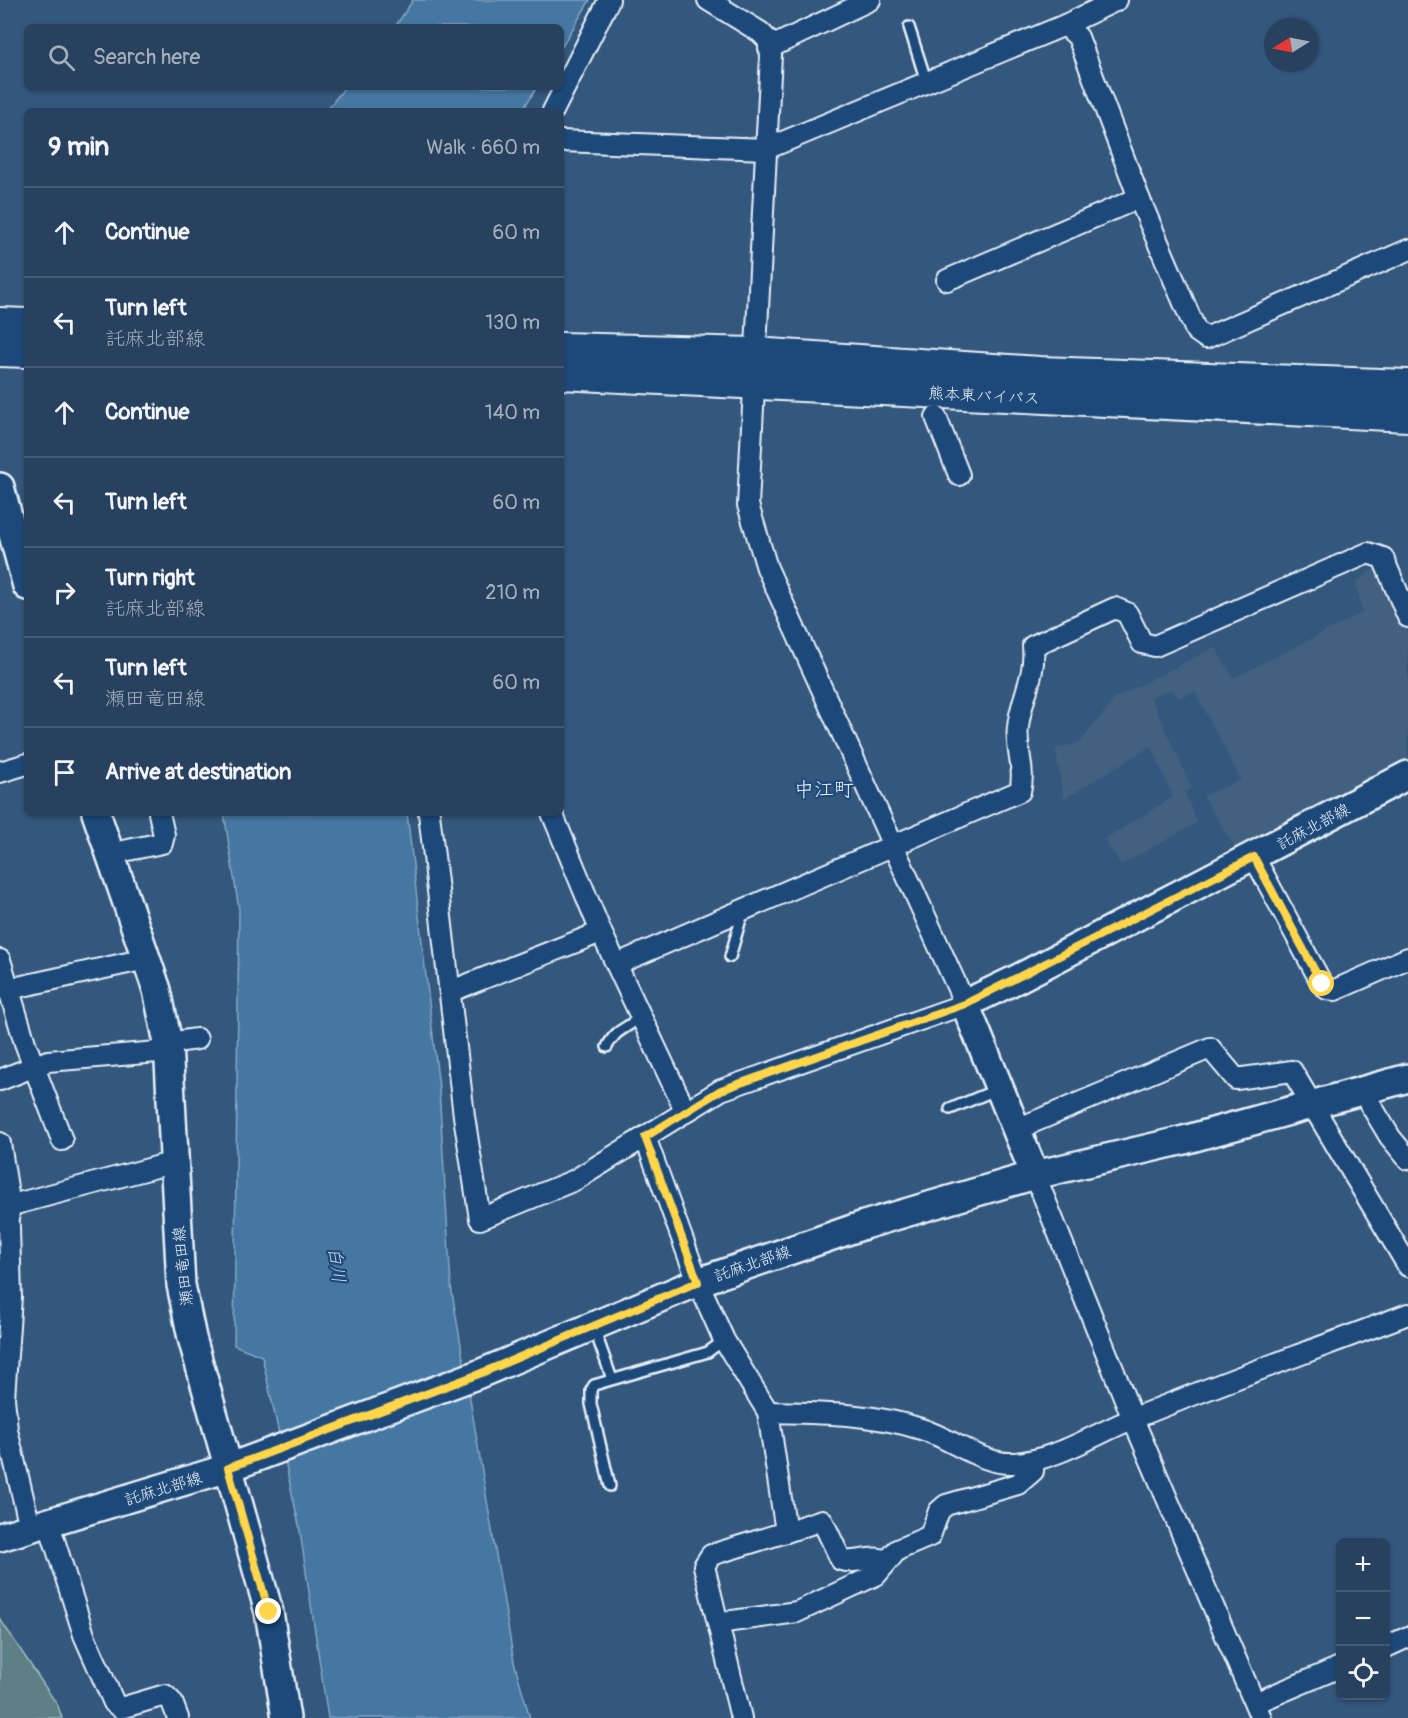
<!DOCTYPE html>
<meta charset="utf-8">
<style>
body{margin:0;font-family:Pangolin,"Klee One",sans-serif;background:#2f4864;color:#f1f3f6}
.controls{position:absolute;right:18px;bottom:18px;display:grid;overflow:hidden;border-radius:9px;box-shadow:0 2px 4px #0004}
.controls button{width:54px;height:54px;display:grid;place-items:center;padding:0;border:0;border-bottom:2px solid #435a73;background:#27415e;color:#f1f3f6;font:30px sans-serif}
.compass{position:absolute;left:1264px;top:18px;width:54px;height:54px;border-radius:50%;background:#27415e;box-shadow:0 2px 4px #0004;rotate:260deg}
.stop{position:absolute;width:18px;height:18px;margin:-14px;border:4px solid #ffd54a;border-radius:50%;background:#fff}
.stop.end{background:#ffd54a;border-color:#fff;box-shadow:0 2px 6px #0008}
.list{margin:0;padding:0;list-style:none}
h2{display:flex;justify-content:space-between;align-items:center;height:78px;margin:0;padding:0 24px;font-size:26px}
h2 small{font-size:20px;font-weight:400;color:#a4afbc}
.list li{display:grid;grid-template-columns:39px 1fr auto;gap:18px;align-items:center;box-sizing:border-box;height:90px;padding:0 24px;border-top:2px solid #435a73}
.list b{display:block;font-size:22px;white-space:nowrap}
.list p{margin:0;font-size:20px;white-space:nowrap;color:#a4afbc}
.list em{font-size:20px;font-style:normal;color:#a4afbc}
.icon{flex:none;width:33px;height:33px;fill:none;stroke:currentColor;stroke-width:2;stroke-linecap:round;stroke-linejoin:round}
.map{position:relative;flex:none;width:1408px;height:1718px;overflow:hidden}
.search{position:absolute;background:#27415e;box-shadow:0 2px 4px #0004;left:24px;top:24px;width:540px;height:66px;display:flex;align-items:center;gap:15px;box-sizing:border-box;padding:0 21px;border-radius:9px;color:#a4afbc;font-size:22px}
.panel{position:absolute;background:#27415e;box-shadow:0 2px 4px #0004;left:24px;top:108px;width:540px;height:708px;border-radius:9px}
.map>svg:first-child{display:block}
</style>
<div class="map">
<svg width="1408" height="1718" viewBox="0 0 1408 1718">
<rect width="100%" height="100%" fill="#34577d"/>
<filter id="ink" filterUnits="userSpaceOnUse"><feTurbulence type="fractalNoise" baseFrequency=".0167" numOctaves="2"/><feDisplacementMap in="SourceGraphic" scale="12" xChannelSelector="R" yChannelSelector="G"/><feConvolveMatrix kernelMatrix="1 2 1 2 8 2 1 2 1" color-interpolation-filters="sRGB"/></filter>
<g filter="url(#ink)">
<!-- built -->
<polygon fill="#43607f" points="1380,565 1408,631 1408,759 1236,849 1203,796 1241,780 1195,692 1179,698 1171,689 1151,698 1192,788 1185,793 1197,823 1121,865 1104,839 1173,797 1151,746 1064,799 1055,749 1080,742 1116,697 1215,647 1233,678 1362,613 1356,582"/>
<!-- green -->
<polygon fill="#5b8085" stroke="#a2b8be" stroke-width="1.5" points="0,1619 58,1706 62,1718 0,1718"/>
<!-- water -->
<g fill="#4477a2" stroke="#86a8c4" stroke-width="1.5">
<polygon points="413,0 590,0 561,48 561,27 395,27"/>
<polygon points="345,87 537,87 522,111 326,111"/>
<polygon points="224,813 407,813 439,1088 451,1286 514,1662 530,1718 328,1718 299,1525 262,1356 234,1345 239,910"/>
</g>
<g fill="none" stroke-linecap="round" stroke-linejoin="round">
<!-- service casing -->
<g stroke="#e8f1f8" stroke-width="14">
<g id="service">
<polyline points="923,72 909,27 927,83"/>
<polyline points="730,957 743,912"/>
<path d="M607 1047C617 1026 628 1031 641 1014"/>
<polyline points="950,1109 998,1089"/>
<polyline points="594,1328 612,1379"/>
<polyline points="610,1486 591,1404 591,1390 594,1385 708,1352 724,1340"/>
</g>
</g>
<!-- minor casing -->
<g stroke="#e8f1f8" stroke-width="24">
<g id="minor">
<polyline points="1065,25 1078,37 1139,198 1196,331 1206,338 1408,250"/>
<polyline points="769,48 870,0"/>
<polyline points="553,111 609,0"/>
<polyline points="561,141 766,149 1065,25 1117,0"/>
<polyline points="947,280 1139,198"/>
<polyline points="936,417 959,475"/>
<polyline points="0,772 27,764"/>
<polyline points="429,813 464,1116 480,1219 575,1180 721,1090 965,1004 767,568 748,505 771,55 768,40 760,32 708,0"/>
<polyline points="552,813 601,932 686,1112"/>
<polyline points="109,854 162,843 164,835 159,813"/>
<polyline points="1254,857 1322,984 1327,989 1335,990 1408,958"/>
<polyline points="0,960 25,1043 62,1140"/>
<path d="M617 964 1020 791C1026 769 1015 749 1018 727 1021 697 1036 678 1033 646L1115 608 1127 613 1142 643 1155 646 1368 553 1383 558 1408 617"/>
<polyline points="459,988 601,932"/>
<polyline points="9,989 146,959"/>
<polyline points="168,1043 197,1039"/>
<polyline points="0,1080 48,1061 170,1051"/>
<polyline points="1363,1092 1390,1137 1408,1159"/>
<polyline points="1017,1129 1210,1048 1236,1079 1292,1071 1408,1266"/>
<polyline points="645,1137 698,1282 724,1340 768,1412 786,1532 711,1555 704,1566 741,1718"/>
<polyline points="0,1143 8,1194 11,1297 4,1398 7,1430 30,1527"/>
<polyline points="1035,1175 1133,1419 1261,1718"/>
<polyline points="8,1206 175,1162"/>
<path d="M768 1412C819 1413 872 1413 921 1429 951 1438 982 1465 1014 1463 1054 1461 1095 1434 1132 1419 1223 1382 1316 1349 1408 1314"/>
<polyline points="49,1524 84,1635 114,1703 121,1708 165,1695 172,1702 178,1718"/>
<path d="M786 1532 822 1520 841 1560C857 1565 871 1554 886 1561"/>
<polyline points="718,1623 797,1612 876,1575 897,1550 930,1536 939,1511 946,1505 1018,1484 1033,1471 1034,1461"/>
<polyline points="1386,1647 1408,1637"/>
<polyline points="1255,1703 1340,1667"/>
</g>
</g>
<!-- secondary casing -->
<g stroke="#e8f1f8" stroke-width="32">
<g id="secondary">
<polyline points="0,487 27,586"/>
<polyline points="96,813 157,990 168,1043 181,1285 192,1338 269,1612 286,1718"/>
<polyline points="1035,1175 965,1004 1015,980 1408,775"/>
<polyline points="0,1537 228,1468 479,1374 698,1282 864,1225 1035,1175 1184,1140 1408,1078"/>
</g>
</g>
<!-- trunk casing -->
<g stroke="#e8f1f8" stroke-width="36">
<g id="trunk">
<polyline points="0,324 27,325"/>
<polyline points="561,349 754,354 1040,373 1408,386"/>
<polyline points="0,350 27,351"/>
<polyline points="561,373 1408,415"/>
</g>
</g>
<!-- service -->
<use href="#service" stroke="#1f4a7a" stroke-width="9"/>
<!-- minor -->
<use href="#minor" stroke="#1f4a7a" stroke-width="20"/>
<!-- secondary -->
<use href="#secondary" stroke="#1f4a7a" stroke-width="27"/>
<!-- trunk -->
<use href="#trunk" stroke="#1f4a7a" stroke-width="32"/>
</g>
</g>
<g fill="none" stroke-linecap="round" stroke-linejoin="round" filter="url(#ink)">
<!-- route -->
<polyline stroke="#ffd54a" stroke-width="8" points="269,1612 228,1468 479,1374 698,1282 645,1137 721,1090 965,1004 1254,857 1322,984"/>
</g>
<g text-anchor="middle" stroke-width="4.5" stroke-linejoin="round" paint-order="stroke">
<!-- street labels -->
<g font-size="16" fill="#e8f1f8" stroke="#1f4a7a">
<text transform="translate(984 395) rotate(3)" y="6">熊本東バイパス</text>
<text transform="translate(1313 826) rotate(-28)" y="6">託麻北部線</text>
<text transform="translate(752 1263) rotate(-19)" y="6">託麻北部線</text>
<text transform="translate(182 1266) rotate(-96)" y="6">瀬田竜田線</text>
<text transform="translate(163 1488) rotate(-17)" y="6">託麻北部線</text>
</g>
<!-- water labels -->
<g font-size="18" font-style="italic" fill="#cfdfeb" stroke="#1f4a7a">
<text transform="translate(337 1265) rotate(82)" y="6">白川</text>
</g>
<!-- quarter labels -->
<g font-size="20" fill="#e8f1f8" stroke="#1f4a7a">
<text x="824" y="796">中江町</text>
</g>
</g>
</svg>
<div class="controls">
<button>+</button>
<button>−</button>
<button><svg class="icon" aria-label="locate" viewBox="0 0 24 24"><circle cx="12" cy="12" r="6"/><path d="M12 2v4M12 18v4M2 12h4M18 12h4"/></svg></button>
</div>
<svg class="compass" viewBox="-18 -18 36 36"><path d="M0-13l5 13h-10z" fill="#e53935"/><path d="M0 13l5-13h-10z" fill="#a4afbc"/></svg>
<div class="stop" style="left:1322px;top:984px"></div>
<div class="stop end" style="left:269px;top:1612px"></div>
<div class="search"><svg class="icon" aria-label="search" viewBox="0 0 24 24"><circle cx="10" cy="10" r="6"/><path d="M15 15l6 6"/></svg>Search here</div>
<section class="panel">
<h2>9 min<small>Walk · 660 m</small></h2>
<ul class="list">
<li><svg class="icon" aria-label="ahead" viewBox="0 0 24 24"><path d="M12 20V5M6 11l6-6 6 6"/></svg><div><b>Continue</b></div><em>60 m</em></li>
<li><svg class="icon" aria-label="left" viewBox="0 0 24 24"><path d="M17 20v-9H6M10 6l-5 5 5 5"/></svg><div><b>Turn left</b><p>託麻北部線</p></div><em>130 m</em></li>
<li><svg class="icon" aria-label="ahead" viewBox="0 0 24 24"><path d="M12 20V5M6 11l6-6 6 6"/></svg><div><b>Continue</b></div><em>140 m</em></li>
<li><svg class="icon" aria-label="left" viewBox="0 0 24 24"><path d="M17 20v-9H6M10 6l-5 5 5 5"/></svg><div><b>Turn left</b></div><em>60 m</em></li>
<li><svg class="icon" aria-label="right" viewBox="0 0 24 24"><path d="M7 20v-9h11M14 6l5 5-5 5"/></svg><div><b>Turn right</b><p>託麻北部線</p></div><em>210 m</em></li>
<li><svg class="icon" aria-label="left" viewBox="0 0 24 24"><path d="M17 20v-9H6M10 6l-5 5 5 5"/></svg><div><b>Turn left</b><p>瀬田竜田線</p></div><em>60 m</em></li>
<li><svg class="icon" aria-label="arrive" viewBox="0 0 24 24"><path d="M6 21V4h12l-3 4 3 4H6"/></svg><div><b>Arrive at destination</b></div></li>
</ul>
</section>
</div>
